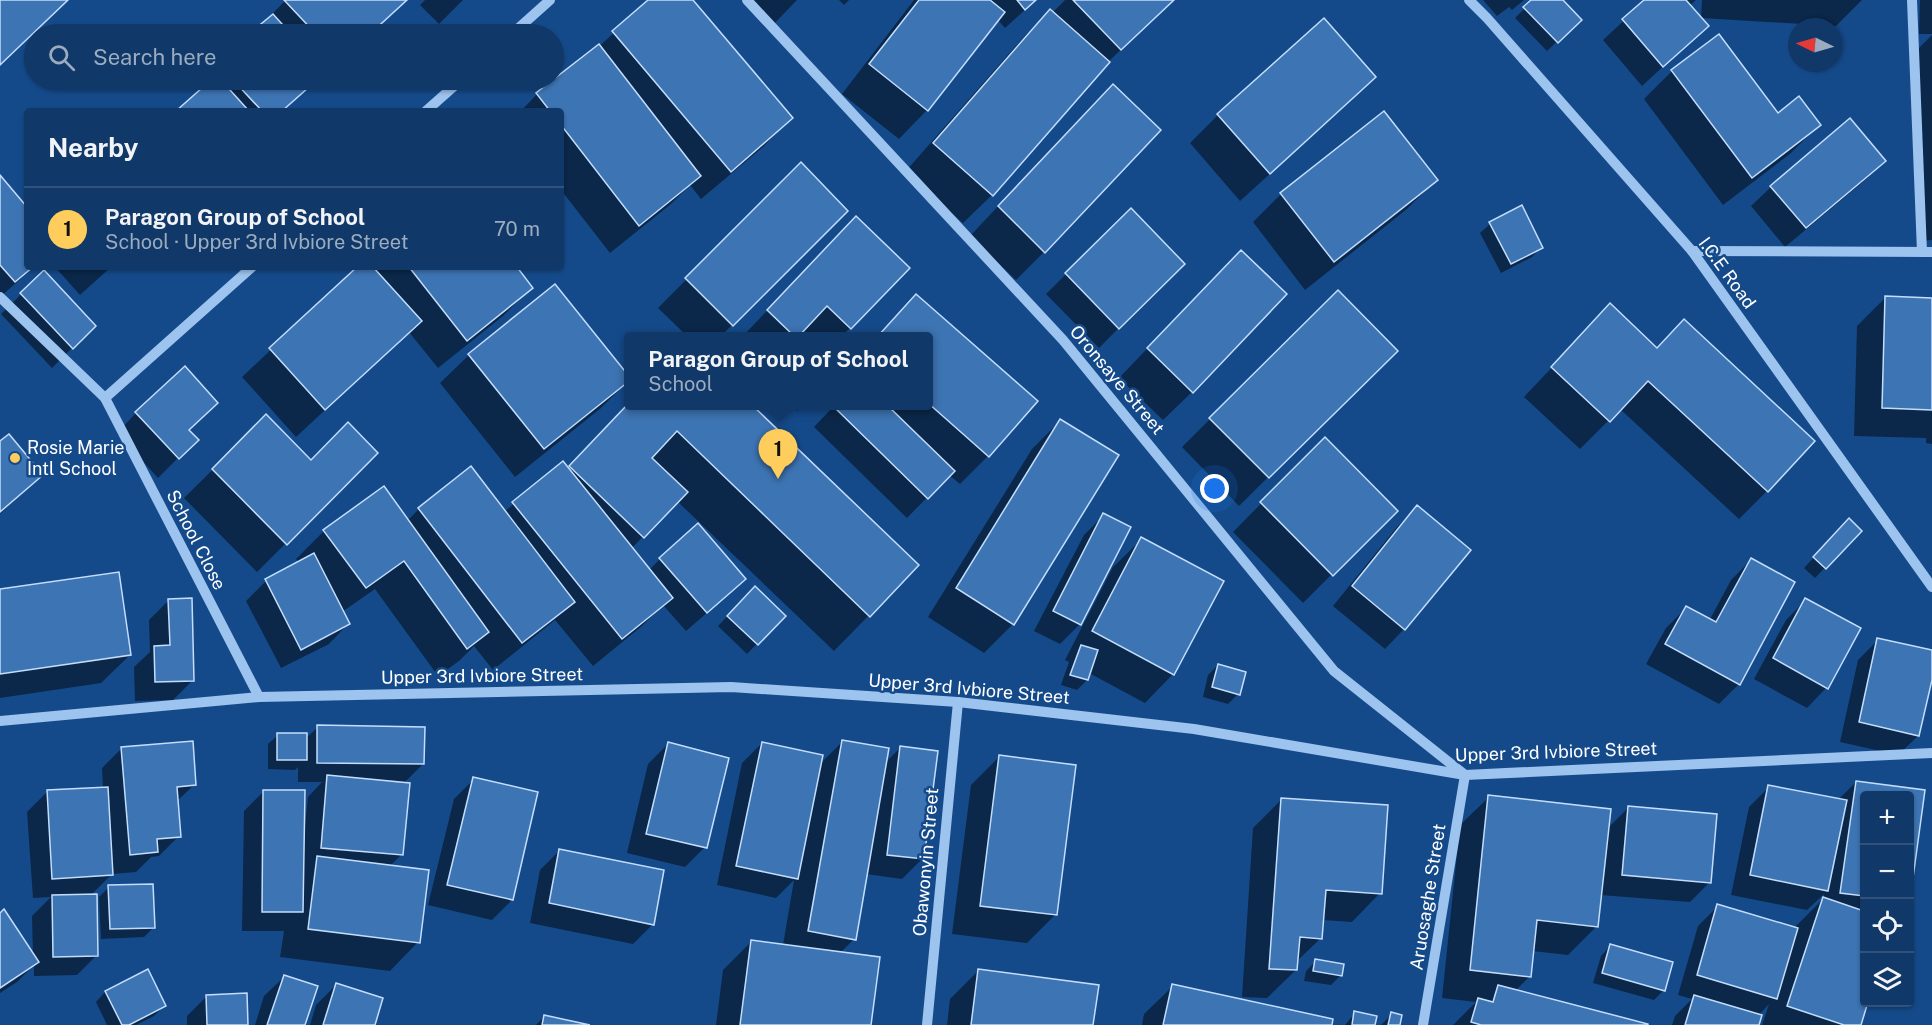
<!DOCTYPE html>
<meta charset="utf-8">
<style>
body{margin:0;font-family:"Public Sans",sans-serif;background:#193f6e;color:#f1f3f6}
.controls{position:absolute;right:18px;bottom:18px;display:grid;overflow:hidden;border-radius:6px;box-shadow:0 2px 4px #0004}
.controls button{width:54px;height:54px;display:grid;place-items:center;padding:0;border:0;border-bottom:2px solid #30527c;background:#103868;color:#f1f3f6;font:30px sans-serif}
.compass{position:absolute;left:1788px;top:18px;width:54px;height:54px;border-radius:50%;background:#103868;box-shadow:0 2px 4px #0004;rotate:275deg}
.you{position:absolute;left:1215px;top:489px;width:21px;height:21px;margin:-15px;border:4px solid #fff;border-radius:50%;background:#1a73e8;box-shadow:0 0 0 9px #1a73e833}
.badge{display:grid;place-items:center;width:39px;height:39px;border-radius:50%;background:#ffcd5b;color:#111;font-size:20px;font-weight:700}
.pin{position:absolute;translate:-50% -50px;filter:drop-shadow(0 2px 3px #0008)}
.pin::after{content:'';position:absolute;top:32px;width:21px;height:18px;background:inherit;clip-path:polygon(0 0,100% 0,50% 100%)}
.popup{position:absolute;left:624px;top:332px;width:309px;height:78px;box-sizing:border-box;display:grid;place-content:center;border-radius:6px;background:#103868;filter:drop-shadow(0 2px 4px #0005);font-size:20px;white-space:nowrap;color:#9cacc0}
.popup b{font-size:22px;color:#f1f3f6}
.popup::after{content:'';position:absolute;left:50%;top:100%;margin-left:-12px;border:12px solid transparent;border-top-color:#103868}
.list{margin:0;padding:0;list-style:none}
h2{display:flex;justify-content:space-between;align-items:center;height:78px;margin:0;padding:0 24px;font-size:26px}
h2 small{font-size:20px;font-weight:400;color:#9cacc0}
.list li{display:grid;grid-template-columns:39px 1fr auto;gap:18px;align-items:center;box-sizing:border-box;height:84px;padding:0 24px;border-top:2px solid #30527c}
.list b{display:block;font-size:22px;white-space:nowrap}
.list p{margin:0;font-size:20px;white-space:nowrap;color:#9cacc0}
.list em{font-size:20px;font-style:normal;color:#9cacc0}
.icon{flex:none;width:33px;height:33px;fill:none;stroke:currentColor;stroke-width:2;stroke-linecap:round;stroke-linejoin:round}
.map{position:relative;flex:none;width:1932px;height:1025px;overflow:hidden}
.search{position:absolute;background:#103868;box-shadow:0 2px 4px #0004;left:24px;top:24px;width:540px;height:66px;display:flex;align-items:center;gap:15px;box-sizing:border-box;padding:0 21px;border-radius:33px;color:#9cacc0;font-size:22px}
.panel{position:absolute;background:#103868;box-shadow:0 2px 4px #0004;left:24px;top:108px;width:540px;height:162px;border-radius:6px}
.map>svg:first-child{display:block}
</style>
<div class="map">
<svg width="1932" height="1025" viewBox="0 0 1932 1025">
<rect width="100%" height="100%" fill="#154a8a"/>
<!-- shadow -->
<g fill="#0007">
<polygon points="286,0 407,0 370,34 252,34"/>
<polygon points="425,0 463,0 439,24 420,5"/>
<polygon points="650,0 691,0 791,118 763,147 701,199 690,185 671,204 610,253 561,190 561,111 521,111 537,94 595,50"/>
<polygon points="742,0 797,0 770,28"/>
<polygon points="839,0 849,0 844,5"/>
<polygon points="914,0 1036,0 1005,28 998,20 927,110 899,139 842,94"/>
<polygon points="1065,0 1173,0 1108,62 992,195 963,223 905,172 1022,39 1050,11 1052,13"/>
<polygon points="1483,0 1524,0 1512,10 1509,7 1497,16"/>
<polygon points="1533,0 1561,0 1580,19 1547,51 1515,18"/>
<polygon points="1646,0 1696,0 1689,6 1707,26 1642,86 1603,40"/>
<polygon points="1702,0 1862,0 1836,26 1701,18"/>
<polygon points="1920,0 1932,0 1932,34 1919,34"/>
<polygon points="1932,35 1932,240 1920,241 1911,56"/>
<polygon points="1672,71 1778,115 1819,125 1791,153 1723,205 1644,99"/>
<polygon points="1374,77 1346,105 1240,201 1190,143 1218,115"/>
<polygon points="203,80 321,80 311,89 309,87 282,111 178,111 204,88 199,83"/>
<polygon points="1085,114 1044,252 1016,280 970,236"/>
<polygon points="1884,161 1864,181 1785,247 1751,206 1771,187"/>
<polygon points="801,164 846,211 721,336 687,336 658,308"/>
<polygon points="0,177 27,209 27,267 34,267 0,297"/>
<polygon points="1436,180 1407,209 1305,290 1253,222 1281,194"/>
<polygon points="1131,210 1183,263 1099,348 1046,294"/>
<polygon points="1490,224 1541,247 1532,257 1501,273 1480,233"/>
<polygon points="828,246 908,268 842,336 801,336 799,334 796,336 743,336"/>
<polygon points="55,267 111,267 80,295"/>
<polygon points="359,267 515,267 531,288 503,316 438,368 409,332 296,437 242,377"/>
<polygon points="44,272 94,326 52,368 1,314"/>
<polygon points="1212,281 1192,392 1163,420 1119,378"/>
<polygon points="555,286 628,381 601,408 515,477 440,383 469,355"/>
<polygon points="1338,292 1395,351 1239,506 1182,447"/>
<polygon points="916,296 988,456 960,484 949,475 907,518 814,427 834,406 928,406 928,336 877,336"/>
<polygon points="1886,297 1932,299 1932,444 1926,443 1926,438 1854,436 1857,326"/>
<polygon points="1610,306 1656,349 1684,321 1767,491 1739,519 1620,409 1580,449 1524,397"/>
<polygon points="628,404 751,406 917,566 834,651 677,501 631,549 649,570 660,559 724,598 686,631 663,605 642,626 593,666 555,620 493,670 474,646 459,661 438,676 375,589 342,612 348,624 329,644 281,668 246,601 266,581 299,563 296,559 324,531 407,521 419,509 504,512 563,463 567,468"/>
<polygon points="793,406 803,406 797,411"/>
<polygon points="136,413 188,430 196,440 158,478 117,433"/>
<polygon points="266,417 311,462 376,453 257,572 184,498"/>
<polygon points="1060,421 1117,456 1013,624 984,653 928,617 1032,449"/>
<polygon points="1325,439 1395,511 1303,603 1233,532"/>
<polygon points="0,443 41,475 0,514"/>
<polygon points="1417,507 1404,629 1385,649 1333,606 1397,527"/>
<polygon points="1104,515 1080,624 1060,644 1034,631 1084,535"/>
<polygon points="1839,530 1860,531 1815,578 1804,568"/>
<polygon points="1142,539 1173,674 1145,703 1089,673 1087,680 1077,690 1061,685 1069,662 1065,660 1113,567"/>
<polygon points="1751,560 1793,583 1739,684 1719,704 1646,664 1666,628 1686,608 1709,621 1731,580"/>
<polygon points="0,590 130,655 101,683 0,698"/>
<polygon points="745,598 784,616 747,654 718,626"/>
<polygon points="169,600 193,680 173,700 135,701 134,667 150,652 149,620"/>
<polygon points="1806,600 1826,688 1807,708 1754,679 1786,620"/>
<polygon points="1878,640 1932,652 1932,673 1918,736 1898,755 1840,742 1858,660"/>
<polygon points="1218,665 1238,694 1228,704 1203,697 1208,675"/>
<polygon points="318,727 423,764 403,784 402,854 390,866 418,942 390,971 280,957 284,931 242,931 244,811 264,791 305,826 308,797 322,782 298,782 298,767 295,770 268,769 268,744 278,735 305,739"/>
<polygon points="842,742 885,763 901,747 922,859 902,879 866,874 854,939 840,953 869,1025 716,1025 723,970 752,941 783,945 794,880 776,898 717,885 742,763 762,743 820,764"/>
<polygon points="668,744 705,847 685,867 627,853 648,764"/>
<polygon points="122,748 194,785 176,802 179,836 159,856 151,857 136,872 112,874 90,896 97,955 77,975 34,976 34,965 17,982 0,993 0,914 33,956 32,916 51,897 33,898 27,812 47,792 103,788 102,768"/>
<polygon points="999,757 1055,915 1027,943 952,934 971,785"/>
<polygon points="474,779 512,900 492,920 428,905 454,799"/>
<polygon points="1856,782 1923,792 1910,889 1910,796 1864,796 1864,1002 1859,1025 1762,1025 1769,1004 1758,1016 1757,1025 1672,1025 1675,1016 1692,999 1678,995 1698,926 1718,906 1795,927 1823,899 1824,894 1807,910 1731,895 1749,807 1769,787 1838,800"/>
<polygon points="1489,797 1607,829 1628,808 1710,882 1690,902 1600,895 1597,926 1568,955 1532,951 1530,976 1515,991 1645,1025 1453,1025 1476,1002 1442,998 1460,825"/>
<polygon points="1281,800 1380,893 1352,922 1322,920 1321,938 1296,962 1296,970 1267,998 1242,997 1253,828"/>
<polygon points="560,850 653,924 633,944 530,923 540,870"/>
<polygon points="109,887 154,927 144,937 101,939 99,897"/>
<polygon points="1610,946 1664,990 1654,1000 1593,983 1601,956"/>
<polygon points="1316,961 1341,975 1331,985 1304,981 1306,971"/>
<polygon points="979,970 1092,1025 947,1025 950,999"/>
<polygon points="147,971 164,1006 154,1016 136,1025 107,1025 96,1002 105,992"/>
<polygon points="284,977 304,1025 255,1025 264,996"/>
<polygon points="336,985 373,1025 310,1025 316,1005"/>
<polygon points="1173,986 1331,1025 1142,1025 1144,1014"/>
<polygon points="207,996 246,1025 187,1025 187,1016"/>
<polygon points="1355,1013 1373,1025 1345,1025"/>
<polygon points="1392,1014 1399,1025 1381,1025"/>
<polygon points="544,1017 582,1025 536,1025"/>
</g>
<!-- building -->
<g fill="#3d74b3" stroke="#c3ddfb" stroke-width="1.5">
<polygon points="0,0 68,0 0,65"/>
<polygon points="284,0 407,0 370,34 316,34"/>
<polygon points="648,0 693,0 793,118 731,172 612,31"/>
<polygon points="919,0 990,0 1005,12 928,111 869,64"/>
<polygon points="1017,0 1036,0 1025,10"/>
<polygon points="1073,0 1174,0 1121,50"/>
<polygon points="1531,0 1563,0 1582,20 1558,43 1523,7"/>
<polygon points="1644,0 1686,0 1709,26 1663,67 1622,19"/>
<polygon points="1050,9 1110,62 993,196 933,143"/>
<polygon points="273,14 291,34 249,34"/>
<polygon points="1324,18 1376,77 1270,174 1217,114"/>
<polygon points="1719,34 1778,113 1799,96 1821,125 1752,178 1671,70"/>
<polygon points="599,44 701,176 639,226 561,125 561,111 550,111 536,93"/>
<polygon points="211,80 221,80 249,111 176,111"/>
<polygon points="233,80 317,80 282,111 262,111"/>
<polygon points="1113,84 1161,130 1045,253 998,206"/>
<polygon points="1384,111 1438,180 1334,262 1280,193"/>
<polygon points="1850,118 1886,161 1806,228 1770,186"/>
<polygon points="801,162 848,211 733,326 685,278"/>
<polygon points="0,175 27,207 27,267 33,267 15,282 0,265"/>
<polygon points="1522,205 1543,248 1511,264 1489,222"/>
<polygon points="1131,208 1185,264 1119,329 1065,273"/>
<polygon points="856,216 910,268 851,329 827,306 799,336 794,336 767,310"/>
<polygon points="1241,250 1287,294 1193,393 1147,348"/>
<polygon points="357,267 373,267 422,321 325,410 269,348"/>
<polygon points="409,267 517,267 533,288 467,341"/>
<polygon points="44,270 96,326 73,349 20,293"/>
<polygon points="555,284 628,375 628,382 544,449 468,354"/>
<polygon points="1338,290 1398,351 1269,478 1209,418"/>
<polygon points="916,294 1038,401 989,457 928,403 928,336 878,336"/>
<polygon points="1885,296 1932,298 1932,410 1882,408"/>
<polygon points="1610,303 1657,348 1684,319 1815,441 1768,492 1648,381 1610,422 1551,367"/>
<polygon points="185,366 218,403 189,430 199,440 179,459 135,412"/>
<polygon points="628,404 628,406 753,406 919,565 870,617 677,431 652,458 688,492 644,538 569,466"/>
<polygon points="833,406 888,406 955,471 928,499"/>
<polygon points="266,414 311,460 348,422 378,453 287,545 212,469"/>
<polygon points="1060,419 1119,455 1014,625 956,588"/>
<polygon points="9,434 43,475 0,512 0,441"/>
<polygon points="1325,437 1398,511 1333,576 1260,502"/>
<polygon points="563,461 673,598 622,639 512,502"/>
<polygon points="471,466 575,602 522,643 418,508"/>
<polygon points="384,486 489,632 467,649 404,561 366,588 323,530"/>
<polygon points="1417,505 1471,550 1405,630 1352,586"/>
<polygon points="1103,513 1131,527 1081,625 1053,611"/>
<polygon points="1849,518 1862,531 1826,569 1813,557"/>
<polygon points="698,523 746,579 707,613 659,558"/>
<polygon points="1141,537 1224,581 1174,675 1092,631"/>
<polygon points="314,553 350,624 301,650 265,579"/>
<polygon points="1751,558 1795,582 1740,685 1665,644 1686,606 1716,622"/>
<polygon points="119,572 131,655 0,674 0,589"/>
<polygon points="755,586 786,616 758,645 727,616"/>
<polygon points="192,598 194,681 155,682 154,646 170,645 168,599"/>
<polygon points="1805,598 1861,628 1828,689 1773,658"/>
<polygon points="1877,638 1932,650 1932,680 1919,736 1859,722"/>
<polygon points="1081,645 1098,650 1088,680 1070,675"/>
<polygon points="1218,664 1246,672 1240,695 1212,687"/>
<polygon points="317,725 425,727 424,764 317,763"/>
<rect x="277" y="733" width="30" height="27"/>
<polygon points="842,740 889,748 856,940 808,931"/>
<polygon points="193,741 196,785 177,787 181,837 157,839 158,852 130,855 121,747"/>
<polygon points="668,742 729,758 707,848 646,834"/>
<polygon points="762,742 823,755 798,879 736,866"/>
<polygon points="900,746 938,751 924,859 887,855"/>
<polygon points="999,755 1076,765 1057,915 980,906"/>
<polygon points="327,775 410,783 403,855 321,848"/>
<polygon points="473,777 538,792 513,900 447,885"/>
<polygon points="1856,781 1925,790 1910,900 1910,796 1864,796 1864,896 1840,893"/>
<polygon points="1768,785 1847,800 1828,891 1750,875"/>
<polygon points="108,787 113,875 52,879 47,790"/>
<polygon points="263,790 305,790 303,912 262,912"/>
<polygon points="1488,795 1611,809 1598,927 1537,920 1531,977 1470,970"/>
<polygon points="1281,798 1388,805 1382,894 1326,890 1322,939 1300,937 1297,970 1269,969"/>
<polygon points="1628,806 1717,814 1711,883 1622,875"/>
<polygon points="559,849 664,870 654,925 549,903"/>
<polygon points="317,856 429,870 420,943 308,929"/>
<polygon points="153,884 155,928 110,929 108,885"/>
<polygon points="97,894 98,956 53,957 52,895"/>
<polygon points="1823,897 1864,911 1864,1002 1868,1002 1861,1025 1844,1025 1787,1006"/>
<polygon points="1717,904 1798,928 1777,999 1697,975"/>
<polygon points="4,909 39,962 0,988 0,913"/>
<polygon points="751,940 880,957 871,1025 740,1025"/>
<polygon points="1610,944 1673,962 1665,991 1602,973"/>
<polygon points="1315,959 1344,964 1342,976 1313,971"/>
<polygon points="148,969 166,1006 129,1025 122,1025 105,991"/>
<polygon points="978,969 1099,985 1093,1025 971,1025"/>
<polygon points="284,975 318,986 305,1025 267,1025"/>
<polygon points="336,983 383,998 375,1025 323,1025"/>
<polygon points="1172,984 1333,1019 1332,1025 1163,1025"/>
<polygon points="1498,985 1648,1024 1648,1025 1481,1025 1471,1022 1478,998 1493,1002"/>
<polygon points="247,993 248,1025 207,1025 206,995"/>
<polygon points="1694,995 1762,1015 1759,1025 1685,1025"/>
<polygon points="1354,1011 1377,1016 1375,1025 1352,1025"/>
<polygon points="1391,1012 1402,1015 1400,1025 1388,1025"/>
<polygon points="544,1015 590,1025 542,1025"/>
</g>
<g fill="none" stroke-linecap="round" stroke-linejoin="round">
<!-- minor -->
<g stroke="#9dc3ef" stroke-width="10">
<polyline points="747,0 1063,340 1334,671 1465,775 1423,1025"/>
<polyline points="1469,0 1487,18 1692,251 1932,587"/>
<polyline points="1912,0 1922,252"/>
<polyline points="512,34 550,0"/>
<polyline points="426,111 461,80"/>
<polyline points="1692,251 1932,252"/>
<polyline points="0,297 105,398 259,697"/>
<polyline points="105,398 252,267"/>
<polyline points="0,721 259,697 731,687 958,702 1194,729 1465,775 1932,753"/>
<polyline points="927,1025 958,702"/>
</g>
</g>
<!-- markers -->
<circle fill="#ffcd5b" stroke="#154a8a" stroke-width="2" cx="15" cy="458" r="6"/>
<g text-anchor="middle" stroke-width="5" stroke-linejoin="round" paint-order="stroke">
<!-- street labels -->
<g font-size="18" fill="#fff" stroke="#154a8a">
<text transform="translate(1727 273) rotate(54)" y="6">I.C.E Road</text>
<text transform="translate(1117 380) rotate(50)" y="6">Oronsaye Street</text>
<text transform="translate(196 540) rotate(63)" y="6">School Close</text>
<text transform="translate(482 676) rotate(-1)" y="6">Upper 3rd Ivbiore Street</text>
<text transform="translate(969 689) rotate(5)" y="6">Upper 3rd Ivbiore Street</text>
<text transform="translate(1556 752) rotate(-2)" y="6">Upper 3rd Ivbiore Street</text>
<text transform="translate(926 862) rotate(-85)" y="6">Obawonyin Street</text>
<text transform="translate(1428 897) rotate(-81)" y="6">Aruosaghe Street</text>
</g>
<!-- poi labels -->
<g font-size="18" fill="#fff" stroke="#154a8a" text-anchor="start">
<text x="27" y="454">Rosie Marie<tspan x="27" dy="21">Intl School</tspan></text>
</g>
</g>
</svg>
<div class="controls">
<button>+</button>
<button>−</button>
<button><svg class="icon" aria-label="locate" viewBox="0 0 24 24"><circle cx="12" cy="12" r="6"/><path d="M12 2v4M12 18v4M2 12h4M18 12h4"/></svg></button>
<button><svg class="icon" aria-label="layers" viewBox="0 0 24 24"><path d="M12 4l9 5-9 5-9-5zM3 14l9 5 9-5"/></svg></button>
</div>
<svg class="compass" viewBox="-18 -18 36 36"><path d="M0-13l5 13h-10z" fill="#e53935"/><path d="M0 13l5-13h-10z" fill="#9cacc0"/></svg>
<div class="you"></div>
<div class="pin badge" style="left:778px;top:479px">1</div>
<div class="popup"><b>Paragon Group of School</b>School</div>
<div class="search"><svg class="icon" aria-label="search" viewBox="0 0 24 24"><circle cx="10" cy="10" r="6"/><path d="M15 15l6 6"/></svg>Search here</div>
<section class="panel">
<h2>Nearby<small></small></h2>
<ul class="list">
<li><span class="badge">1</span><div><b>Paragon Group of School</b><p>School · Upper 3rd Ivbiore Street</p></div><em>70 m</em></li>
</ul>
</section>
</div>
